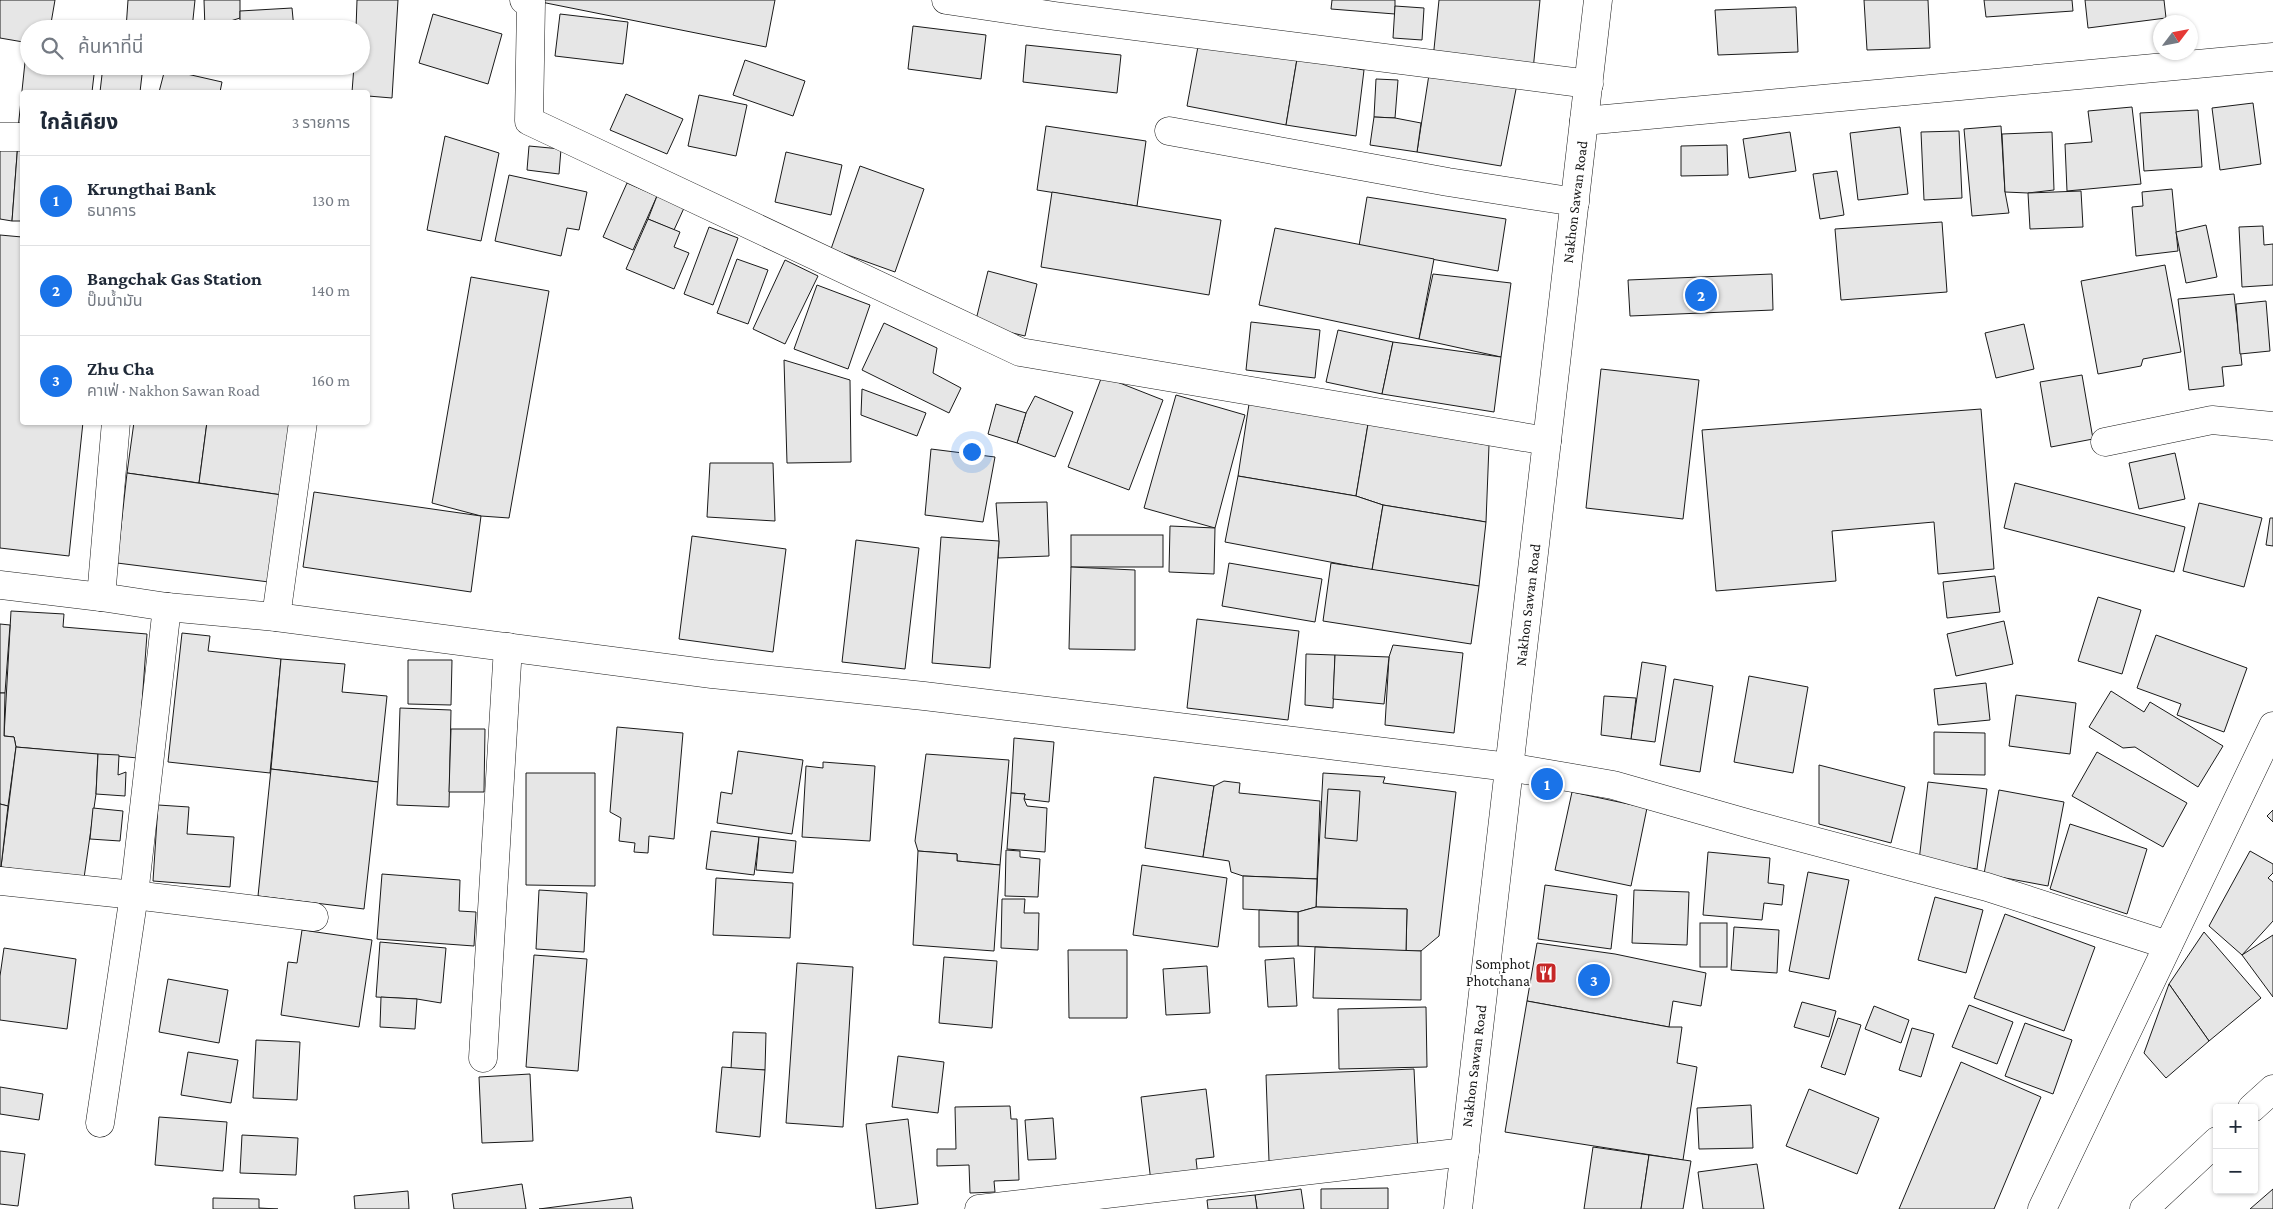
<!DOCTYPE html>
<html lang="th">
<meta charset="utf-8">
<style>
body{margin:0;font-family:"Crimson Pro","Noto Sans Thai",serif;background:#f6f6f7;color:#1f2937}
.controls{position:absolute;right:15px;bottom:15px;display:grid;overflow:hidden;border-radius:5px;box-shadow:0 1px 4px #0004}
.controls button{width:45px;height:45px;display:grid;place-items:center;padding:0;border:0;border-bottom:1px solid #e0e1e3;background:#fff;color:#1f2937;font:25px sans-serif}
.compass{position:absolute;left:2153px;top:15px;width:45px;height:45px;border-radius:50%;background:#fff;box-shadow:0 1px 4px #0004;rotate:58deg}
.you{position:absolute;left:971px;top:451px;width:18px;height:18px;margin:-12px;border:4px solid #fff;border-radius:50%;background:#1a73e8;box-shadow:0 0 0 8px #1a73e833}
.badge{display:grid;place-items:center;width:32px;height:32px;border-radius:50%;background:#1a73e8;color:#fff;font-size:16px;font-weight:700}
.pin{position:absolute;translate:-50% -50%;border:2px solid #fff;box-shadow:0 1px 5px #0006}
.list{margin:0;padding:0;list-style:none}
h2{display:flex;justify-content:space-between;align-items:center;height:65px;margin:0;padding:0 20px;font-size:21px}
h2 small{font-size:16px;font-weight:400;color:#747a83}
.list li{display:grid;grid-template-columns:32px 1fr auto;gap:15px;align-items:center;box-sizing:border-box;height:90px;padding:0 20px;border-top:1px solid #e0e1e3}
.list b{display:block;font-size:19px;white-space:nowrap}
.list p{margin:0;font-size:16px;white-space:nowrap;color:#747a83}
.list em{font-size:16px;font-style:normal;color:#747a83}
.icon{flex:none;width:28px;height:28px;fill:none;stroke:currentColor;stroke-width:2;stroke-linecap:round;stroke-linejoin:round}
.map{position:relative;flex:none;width:2273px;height:1209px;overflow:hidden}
.search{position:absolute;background:#fff;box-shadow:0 1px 4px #0004;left:20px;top:20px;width:350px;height:55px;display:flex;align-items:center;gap:12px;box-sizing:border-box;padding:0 18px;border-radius:28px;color:#747a83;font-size:19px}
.panel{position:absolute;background:#fff;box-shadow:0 1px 4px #0004;left:20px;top:90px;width:350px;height:335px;border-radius:5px}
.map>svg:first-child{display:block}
</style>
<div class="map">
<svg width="2273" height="1209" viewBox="0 0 2273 1209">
<rect width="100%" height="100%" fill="#fff"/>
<!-- building -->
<g fill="#e6e6e6" stroke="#1a1a1a">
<polygon points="0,0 55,0 50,29 29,29 29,43 0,38"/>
<polygon points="128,0 195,0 192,29 126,29"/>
<polygon points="204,0 240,0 240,18 205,29"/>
<polygon points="357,0 398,0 392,98 368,96 368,92 352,92 354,66 361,66 361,29 356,29"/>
<polygon points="541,0 775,0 766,47 541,2"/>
<polygon points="1332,0 1395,0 1395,14 1331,9"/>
<polygon points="1439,0 1540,0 1533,70 1433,59"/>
<polygon points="1864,0 1928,0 1930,48 1867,50"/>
<polygon points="1984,0 2072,0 2073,11 1986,17"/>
<polygon points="2085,0 2164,0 2166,18 2088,28"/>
<polygon points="1395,6 1424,8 1422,40 1393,38"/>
<polygon points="1796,7 1798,52 1718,55 1715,10"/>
<polygon points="292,8 294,29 240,29 240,11"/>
<polygon points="433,14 502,34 488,84 419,63"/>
<polygon points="560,14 628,22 623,64 555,56"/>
<polygon points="913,26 986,35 981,79 908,69"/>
<polygon points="1199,41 1297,59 1286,125 1187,106"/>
<polygon points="27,43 29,43 29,66 95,66 92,92 22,92 22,130 18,129"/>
<polygon points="1026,45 1121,55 1117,93 1023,82"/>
<polygon points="1297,59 1364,70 1356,136 1286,125"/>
<polygon points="745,60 805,81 793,116 733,95"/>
<polygon points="103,66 143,66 140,92 100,92"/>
<polygon points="1430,68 1517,84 1501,166 1417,152"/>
<polygon points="165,69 222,82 220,92 159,92"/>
<polygon points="1376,79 1398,80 1395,118 1374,117"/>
<polygon points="626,94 683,119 667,154 610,130"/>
<polygon points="699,95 747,105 736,156 688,146"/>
<polygon points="2253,103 2261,164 2220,170 2212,108"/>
<polygon points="2132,107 2141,184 2067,191 2065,144 2092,142 2088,111"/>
<polygon points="2198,110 2202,167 2144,171 2140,113"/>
<polygon points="1374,117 1395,118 1421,123 1417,152 1370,145"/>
<polygon points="1046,126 1146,141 1137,206 1037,190"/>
<polygon points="2001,126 2005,192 2009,213 1972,216 1964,129"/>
<polygon points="1900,127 1908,194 1858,200 1850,133"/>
<polygon points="1959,131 1962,198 1924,200 1921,132"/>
<polygon points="1790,132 1796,171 1749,178 1743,139"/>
<polygon points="2052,132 2054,190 2028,193 2005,192 2002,134"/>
<polygon points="445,136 499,153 481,241 427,230"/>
<polygon points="18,142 12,221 0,219 0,144"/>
<polygon points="18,142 22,143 22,221 12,221"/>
<polygon points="1727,145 1728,175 1681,176 1681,146"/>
<polygon points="529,146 561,149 559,174 527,170"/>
<polygon points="786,152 842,165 831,215 775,202"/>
<polygon points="860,166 924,189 895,272 831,249"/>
<polygon points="1837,171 1844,215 1820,219 1813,174"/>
<polygon points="509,175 587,192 579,230 567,228 561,256 495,241"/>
<polygon points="627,183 657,196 633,250 603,237"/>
<polygon points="2172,189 2178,251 2136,256 2132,207 2143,206 2142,192"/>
<polygon points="2081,191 2083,227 2030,229 2028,193"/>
<polygon points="1052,192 1221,220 1209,295 1041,267"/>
<polygon points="657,196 684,208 674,230 648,219"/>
<polygon points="1367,197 1506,219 1498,271 1359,246"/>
<polygon points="648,219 680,232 674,247 689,253 674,289 626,269"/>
<polygon points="1942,222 1947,292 1841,300 1835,229"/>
<polygon points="2206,225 2217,277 2186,283 2176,232"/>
<polygon points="2263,226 2264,245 2273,244 2273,285 2242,287 2239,227"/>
<polygon points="709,227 738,238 713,305 684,294"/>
<polygon points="1275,228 1434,259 1419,339 1259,305"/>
<polygon points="0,235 22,237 22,422 83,422 69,556 0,548"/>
<polygon points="737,259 768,270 748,324 717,313"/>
<polygon points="785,260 818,276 785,344 753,329"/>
<polygon points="2165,265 2181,352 2143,359 2141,366 2098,374 2081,281"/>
<polygon points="988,271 1037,284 1025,336 975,324"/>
<polygon points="1433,274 1511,283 1501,357 1419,339"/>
<polygon points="1772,274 1773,310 1630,316 1628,280"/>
<polygon points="471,277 549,291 509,518 481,516 432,503"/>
<polygon points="817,285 870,305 848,369 794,349"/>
<polygon points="2234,294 2242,365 2222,367 2224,386 2189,390 2178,299"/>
<polygon points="2266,301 2270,351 2240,354 2236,304"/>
<polygon points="1251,322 1320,330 1315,378 1246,370"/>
<polygon points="884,323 937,348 933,373 961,388 949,413 862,370"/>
<polygon points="2024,324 2034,369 1996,378 1985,333"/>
<polygon points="1338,330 1393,342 1382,394 1326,382"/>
<polygon points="1393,342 1501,357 1494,412 1382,394"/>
<polygon points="784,360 850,380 851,462 787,463"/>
<polygon points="1601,369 1699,380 1683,519 1586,508"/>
<polygon points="2082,375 2093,439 2051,447 2040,382"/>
<polygon points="1102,376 1163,400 1129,490 1068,467"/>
<polygon points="862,389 926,413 917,436 861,415"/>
<polygon points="1176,395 1245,415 1215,528 1144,508"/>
<polygon points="1035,396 1073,412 1055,457 1017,443 1026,413"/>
<polygon points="996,404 1026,413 1017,443 988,434"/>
<polygon points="1249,404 1368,424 1356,496 1238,476"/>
<polygon points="1981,409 1994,569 1938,574 1934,522 1832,531 1836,581 1716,591 1702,430"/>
<polygon points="134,422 207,422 199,483 127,473"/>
<polygon points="207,422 291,422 282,495 199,483"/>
<polygon points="1368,424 1489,445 1486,522 1383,505 1356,496"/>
<polygon points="931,449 995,457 983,522 925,515"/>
<polygon points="2175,453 2185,499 2139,509 2129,463"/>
<polygon points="710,463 773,463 775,521 707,517"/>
<polygon points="127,473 282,495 269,582 117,563"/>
<polygon points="1238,476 1356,496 1383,505 1372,570 1225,542"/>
<polygon points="2015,483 2185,527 2174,572 2004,528"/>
<polygon points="314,492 481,516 471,592 303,567"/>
<polygon points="1047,502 1049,556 998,558 999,541 996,503"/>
<polygon points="2199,503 2262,518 2244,587 2183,571"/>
<polygon points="1383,505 1486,522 1479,586 1372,570"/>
<polygon points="2270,518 2273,518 2273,546 2266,545"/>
<polygon points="1170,526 1215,528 1214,574 1169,572"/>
<rect x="1071" y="535" width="92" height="32"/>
<polygon points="692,536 786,549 773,652 679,639"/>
<polygon points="941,537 999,541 990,668 932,663"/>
<polygon points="856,540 919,548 905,669 842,662"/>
<polygon points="1229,563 1322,579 1315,622 1222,606"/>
<polygon points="1331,563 1479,586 1471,644 1323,621"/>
<polygon points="1071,567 1135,570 1135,650 1069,649"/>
<polygon points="1995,576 2000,612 1947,618 1943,582"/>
<polygon points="2098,597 2141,610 2122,674 2078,661"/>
<polygon points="11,611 64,614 63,627 147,634 138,758 16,747 14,737 4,736"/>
<polygon points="1197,619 1299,631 1288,720 1187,708"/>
<polygon points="2004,621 2013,664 1956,676 1947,634"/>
<polygon points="0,624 10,625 5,693 0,693"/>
<polygon points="182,633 210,636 208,651 281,659 270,773 168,762"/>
<polygon points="2156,635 2247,668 2224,732 2177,715 2181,704 2137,688"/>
<polygon points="1393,645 1463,653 1454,733 1385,725 1389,657"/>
<polygon points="1306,654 1335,655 1333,708 1305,705"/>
<polygon points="1335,655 1389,657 1384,704 1333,699"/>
<polygon points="281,659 345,664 342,692 387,696 378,782 271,769"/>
<polygon points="408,660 452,660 451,705 408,704"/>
<polygon points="1642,662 1666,666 1655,742 1631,739"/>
<polygon points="1749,676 1808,687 1793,773 1734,762"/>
<polygon points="1674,679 1713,686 1700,772 1660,765"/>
<polygon points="1986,683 1990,720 1938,725 1934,689"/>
<polygon points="2111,691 2144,712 2150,702 2223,746 2198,787 2135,747 2123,748 2089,727"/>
<polygon points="0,693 5,693 4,736 14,737 16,747 8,806 0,804"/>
<polygon points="2016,695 2076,703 2070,754 2009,746"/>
<polygon points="1604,696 1636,698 1631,739 1601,735"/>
<polygon points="400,708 451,710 449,807 397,805"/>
<polygon points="617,727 683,733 674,839 649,836 648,853 634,852 635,843 619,841 621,818 610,812"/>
<polygon points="451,729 485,729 484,792 449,792"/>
<polygon points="1934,732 1985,733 1985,775 1934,774"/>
<polygon points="1014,738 1054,742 1049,802 1024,799 1025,794 1011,793"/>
<polygon points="16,747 98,754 96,794 84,878 1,867"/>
<polygon points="738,751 803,760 792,834 717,823 721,792 732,794"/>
<polygon points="2097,752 2187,803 2163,847 2072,796"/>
<polygon points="98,754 119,755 118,775 126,772 125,796 96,794"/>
<polygon points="926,754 1009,760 1000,865 957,861 957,854 918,851 915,841"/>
<polygon points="823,762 875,766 870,841 802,837 806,766 823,768"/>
<polygon points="1819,765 1905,787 1891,843 1819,824"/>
<polygon points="271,769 378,782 364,909 258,896"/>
<polygon points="526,773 595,773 595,886 526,885"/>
<polygon points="1323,773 1385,777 1383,783 1456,792 1439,936 1421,951 1406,951 1407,909 1316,907"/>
<polygon points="1154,777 1214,786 1203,857 1145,848"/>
<polygon points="1224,781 1240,783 1239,793 1320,801 1317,879 1243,876 1231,872 1229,861 1203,857 1214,786"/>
<polygon points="1928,782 1987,789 1977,869 1919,861"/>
<polygon points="1328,789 1360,791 1357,841 1325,838"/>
<polygon points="1999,790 2064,802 2048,886 1984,874"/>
<polygon points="1572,792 1647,808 1631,886 1555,870"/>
<polygon points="1011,793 1025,794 1024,799 1027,806 1047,808 1045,852 1007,849"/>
<polygon points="0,804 8,806 1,867 0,867"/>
<polygon points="158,805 189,807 187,834 234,837 230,887 153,881"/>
<polygon points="93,808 123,811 120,841 90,839"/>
<polygon points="2273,810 2273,822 2267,816"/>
<polygon points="2070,824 2147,849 2127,914 2050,889"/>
<polygon points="711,831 759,837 754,875 706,869"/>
<polygon points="759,837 796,841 793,873 756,870"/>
<polygon points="1006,850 1020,851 1020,857 1040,859 1038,897 1005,896"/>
<polygon points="918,851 957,854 957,861 1000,865 994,951 913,945"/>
<polygon points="2250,851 2273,864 2273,873 2268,878 2273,882 2273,921 2242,955 2209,926"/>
<polygon points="1708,852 1770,858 1768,883 1784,885 1782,905 1764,903 1762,920 1703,915"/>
<polygon points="1142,865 1227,878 1218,947 1133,935"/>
<polygon points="1808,872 1849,880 1829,979 1789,971"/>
<polygon points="382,874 460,880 459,911 476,912 474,946 377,939"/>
<polygon points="1243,876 1317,879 1316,907 1298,912 1243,909"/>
<polygon points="716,878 793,883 790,938 713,935"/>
<polygon points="1545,885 1617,895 1611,949 1538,939"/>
<polygon points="539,890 587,893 584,952 536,949"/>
<polygon points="1634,890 1689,892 1687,945 1632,943"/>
<polygon points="1935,897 1983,910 1966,973 1918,960"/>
<polygon points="1002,899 1025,899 1024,913 1039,913 1038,950 1001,948"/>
<polygon points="1316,907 1407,909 1406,951 1298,946 1298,912"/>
<polygon points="1259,910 1298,912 1298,946 1259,947"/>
<polygon points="2005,914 2095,947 2064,1031 1974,998"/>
<rect x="1700" y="923" width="27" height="44"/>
<polygon points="1734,927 1779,930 1777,973 1731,970"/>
<polygon points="302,930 372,940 359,1027 281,1015 288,962 297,963"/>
<polygon points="2204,932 2261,998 2209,1041 2169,984"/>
<polygon points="2273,935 2273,997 2242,955"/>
<polygon points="380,942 446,948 441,1003 417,999 376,997"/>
<polygon points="1537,943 1615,954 1706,973 1701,1006 1673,1001 1669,1027 1527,1001"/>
<polygon points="1315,947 1421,951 1421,1000 1313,998"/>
<polygon points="4,948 76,959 67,1029 0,1020 0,976"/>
<polygon points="1068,950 1127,950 1127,1018 1069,1018"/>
<polygon points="534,955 587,959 578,1071 526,1067"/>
<polygon points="944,957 997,961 992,1028 939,1023"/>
<polygon points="1294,958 1297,1006 1268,1007 1265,960"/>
<polygon points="797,963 853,967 843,1127 786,1123"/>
<polygon points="1207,966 1210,1013 1166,1015 1163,969"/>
<polygon points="168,979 228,990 219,1043 159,1032"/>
<polygon points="2169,984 2209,1041 2166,1078 2144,1053"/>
<polygon points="381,997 417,999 415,1029 380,1027"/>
<polygon points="1527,1001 1669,1027 1682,1027 1677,1063 1697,1067 1683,1160 1505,1132"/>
<polygon points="1802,1002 1836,1011 1829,1037 1794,1027"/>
<polygon points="1969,1005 2013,1022 1997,1064 1952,1047"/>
<polygon points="1874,1006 1909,1020 1901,1043 1865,1029"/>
<polygon points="1426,1007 1427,1067 1339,1069 1338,1009"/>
<polygon points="1838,1018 1861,1025 1845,1075 1821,1067"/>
<polygon points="2025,1023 2072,1040 2053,1094 2005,1076"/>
<polygon points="1912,1028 1934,1034 1921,1077 1899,1070"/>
<polygon points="733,1032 766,1033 765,1070 731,1069"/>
<polygon points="256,1040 300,1042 297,1100 253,1098"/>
<polygon points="188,1052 238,1060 231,1103 181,1095"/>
<polygon points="898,1056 944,1062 938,1113 892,1107"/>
<polygon points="1961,1062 2041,1097 1994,1209 1899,1209"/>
<polygon points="722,1067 765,1070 760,1137 716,1132"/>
<polygon points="1414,1069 1418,1155 1269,1161 1266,1075"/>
<polygon points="530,1074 533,1141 482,1143 479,1077"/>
<polygon points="0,1087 43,1094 39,1120 0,1114"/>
<polygon points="1206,1089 1214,1157 1196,1159 1198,1177 1151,1182 1141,1097"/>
<polygon points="1809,1089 1879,1118 1857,1174 1786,1146"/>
<polygon points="1751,1105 1753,1148 1699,1149 1697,1108"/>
<polygon points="1010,1106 1011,1119 1017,1119 1019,1180 994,1181 995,1192 970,1193 969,1165 937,1166 937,1149 956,1149 955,1107"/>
<polygon points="159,1117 227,1122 223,1171 155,1165"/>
<polygon points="1053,1118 1056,1159 1028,1160 1025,1120"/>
<polygon points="908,1119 918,1204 876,1209 866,1124"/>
<polygon points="242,1135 298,1138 296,1175 240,1173"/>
<polygon points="1593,1147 1649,1155 1641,1209 1584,1209"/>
<polygon points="0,1151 25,1154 18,1206 0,1204"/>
<polygon points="1649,1155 1691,1161 1683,1209 1641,1209"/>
<polygon points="1757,1164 1764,1209 1703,1209 1698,1172"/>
<polygon points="522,1184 526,1209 454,1209 452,1194"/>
<polygon points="1388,1188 1388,1209 1321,1209 1321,1189"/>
<polygon points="1301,1189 1304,1209 1257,1209 1255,1195"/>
<polygon points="2273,1189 2273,1209 2250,1209"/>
<polygon points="408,1191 409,1209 355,1209 354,1196"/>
<polygon points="1255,1195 1257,1209 1208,1209 1207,1200"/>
<polygon points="631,1197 633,1209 539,1209"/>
<polygon points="213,1198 259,1199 259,1208 278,1209 213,1209"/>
</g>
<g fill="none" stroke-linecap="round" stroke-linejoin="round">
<!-- minor casing -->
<g stroke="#1a1a1a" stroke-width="29">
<g id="minor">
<polyline points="524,0 531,2 529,121 1020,352 1547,441"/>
<polyline points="946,0 1055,16 1589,84"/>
<polyline points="1584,121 2273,57"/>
<polyline points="1169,131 1448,182 1575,202"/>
<polyline points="0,137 22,137"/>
<polyline points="2105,442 2212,420 2273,426"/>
<polyline points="0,585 101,597 167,607 276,617 712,674 924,696 1509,767 1613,785 1750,824 1987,887 2168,945"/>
<polyline points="101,597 116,422"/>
<polyline points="276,617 303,422"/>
<polyline points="0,881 134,895 314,917"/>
<polyline points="483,1058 508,647"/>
<polyline points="100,1123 134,895 167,607"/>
<polyline points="979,1209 1465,1152"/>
</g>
</g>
<!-- tertiary casing -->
<g stroke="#1a1a1a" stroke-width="29">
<polyline id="tertiary" points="2042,1209 2273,726"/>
</g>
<!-- primary casing -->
<g stroke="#1a1a1a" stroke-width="29">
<g id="primary">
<polyline points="2252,1108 2273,1089"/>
<polyline points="1458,1209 1598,0"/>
<polyline points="2144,1209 2217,1141"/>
</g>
</g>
<!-- minor -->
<use href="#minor" stroke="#fff" stroke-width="28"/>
<!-- tertiary -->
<use href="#tertiary" stroke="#fff" stroke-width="28"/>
<!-- primary -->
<use href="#primary" stroke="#fff" stroke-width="28"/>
</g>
<!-- icons -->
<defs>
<g id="restaurant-square" transform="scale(1.125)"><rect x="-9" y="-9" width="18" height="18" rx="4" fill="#c62828" stroke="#fff"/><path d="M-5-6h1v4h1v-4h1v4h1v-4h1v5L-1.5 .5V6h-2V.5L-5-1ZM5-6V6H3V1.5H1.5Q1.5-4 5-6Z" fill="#fff"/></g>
</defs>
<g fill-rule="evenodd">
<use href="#restaurant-square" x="1546" y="973"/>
</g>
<g text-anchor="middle" stroke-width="4" stroke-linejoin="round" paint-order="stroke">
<!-- street labels -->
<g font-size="15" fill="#1a1a1a" stroke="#fff">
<text transform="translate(1575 202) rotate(-83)" y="5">Nakhon Sawan Road</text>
<text transform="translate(1528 605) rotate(-83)" y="5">Nakhon Sawan Road</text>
<text transform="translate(1474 1066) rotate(-83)" y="5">Nakhon Sawan Road</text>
</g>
<!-- poi labels -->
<g font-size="15" fill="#1a1a1a" stroke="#fff" text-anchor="end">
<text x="1530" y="969">Somphot<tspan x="1530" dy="17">Photchana</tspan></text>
</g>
</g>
</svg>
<div class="controls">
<button>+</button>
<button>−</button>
</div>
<svg class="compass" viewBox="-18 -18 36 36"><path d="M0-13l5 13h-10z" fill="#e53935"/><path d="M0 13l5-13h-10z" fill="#747a83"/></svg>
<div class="you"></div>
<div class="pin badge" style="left:1547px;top:784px">1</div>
<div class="pin badge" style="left:1701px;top:295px">2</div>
<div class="pin badge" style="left:1594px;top:980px">3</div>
<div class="search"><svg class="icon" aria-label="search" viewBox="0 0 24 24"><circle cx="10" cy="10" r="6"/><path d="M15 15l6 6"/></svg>ค้นหาที่นี่</div>
<section class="panel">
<h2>ใกล้เคียง<small>3 รายการ</small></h2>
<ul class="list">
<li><span class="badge">1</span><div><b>Krungthai Bank</b><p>ธนาคาร</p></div><em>130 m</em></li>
<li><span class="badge">2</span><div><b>Bangchak Gas Station</b><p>ปั๊มน้ำมัน</p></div><em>140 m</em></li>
<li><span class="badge">3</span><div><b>Zhu Cha</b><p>คาเฟ่ · Nakhon Sawan Road</p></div><em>160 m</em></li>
</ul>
</section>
</div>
